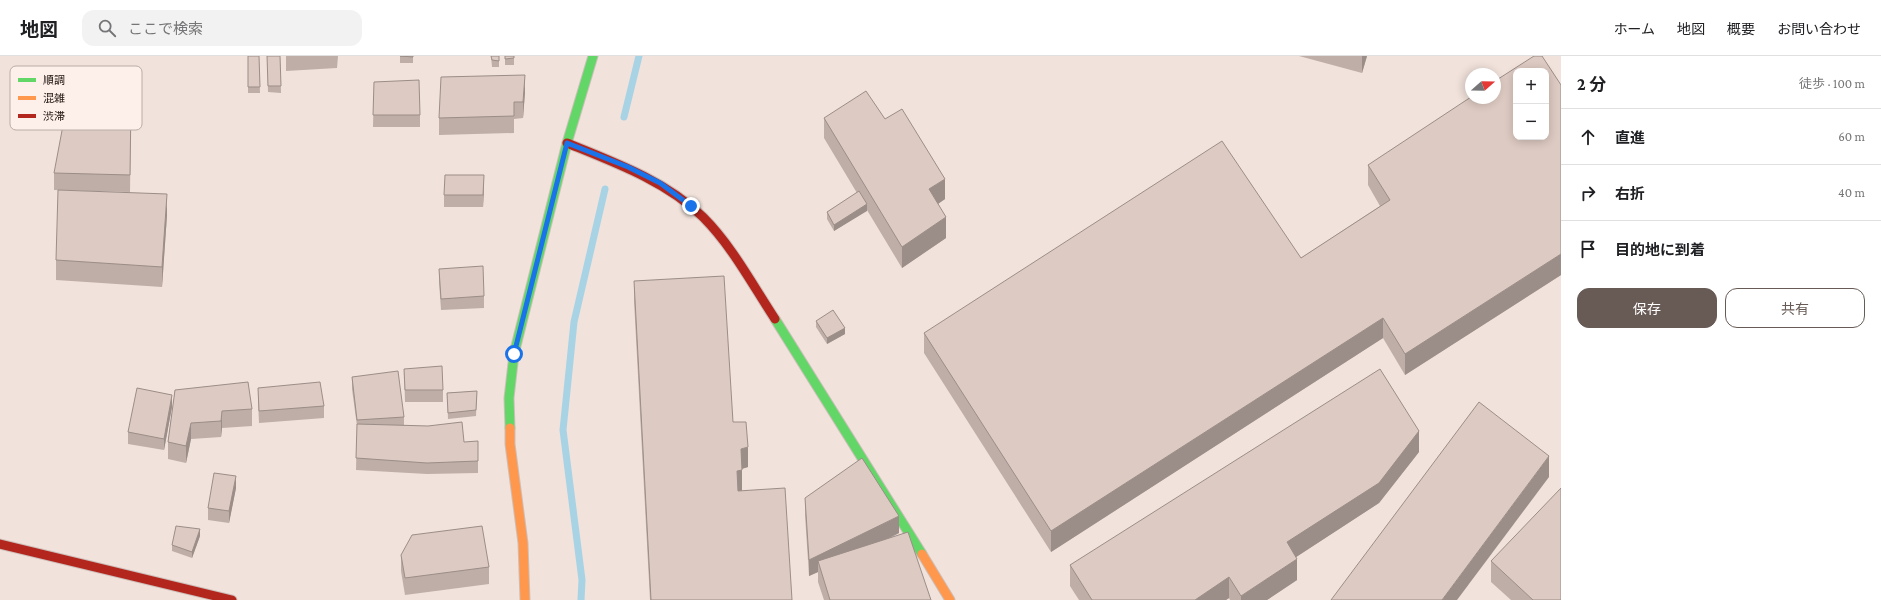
<!DOCTYPE html>
<html lang="ja">
<meta charset="utf-8">
<style>
body{margin:0;font-family:"Crimson Pro","Noto Sans JP",serif;background:#f2f2f2;color:#202124}
.controls{position:absolute;right:12px;top:12px;display:grid;overflow:hidden;border-radius:8px;box-shadow:0 2px 10px #0003}
.controls button{width:36px;height:36px;display:grid;place-items:center;padding:0;border:0;border-bottom:1px solid #e0e0e0;background:#fff;color:#202124;font:20px sans-serif}
.compass{position:absolute;left:1465px;top:12px;width:36px;height:36px;border-radius:50%;background:#fff;box-shadow:0 2px 10px #0003;rotate:70deg}
.stop{position:absolute;width:12px;height:12px;margin:-9px;border:3px solid #1a73e8;border-radius:50%;background:#fff}
.stop.end{background:#1a73e8;border-color:#fff;box-shadow:0 1px 4px #0008}
.list{margin:0;padding:0;list-style:none}
h2{display:flex;justify-content:space-between;align-items:center;height:52px;margin:0;padding:0 16px;font-size:17px}
h2 small{font-size:13px;font-weight:400;color:#757577}
.list li{display:grid;grid-template-columns:26px 1fr auto;gap:12px;align-items:center;box-sizing:border-box;height:56px;padding:0 16px;border-top:1px solid #e0e0e0}
.list b{display:block;font-size:15px;white-space:nowrap}
.list em{font-size:13px;font-style:normal;color:#757577}
.actions{display:flex;gap:8px;padding:12px 16px}
.actions a{flex:1;padding:9px 0;border:1px solid #685b56;border-radius:12px;text-align:center;font-size:14px;color:#685b56}
.actions .main{background:#685b56;color:#fff}
.icon{flex:none;width:22px;height:22px;fill:none;stroke:currentColor;stroke-width:2;stroke-linecap:round;stroke-linejoin:round}
.map{position:relative;flex:none;width:1561px;height:544px;overflow:hidden}
header{display:flex;align-items:center;gap:24px;box-sizing:border-box;height:56px;padding:0 20px;background:#fff;border-bottom:1px solid #e0e0e0}
header strong{font-size:19px}
nav{display:flex;gap:22px;margin-inline-start:auto;font-size:14px}
.search{width:280px;height:36px;background:#f2f2f2;display:flex;align-items:center;gap:10px;box-sizing:border-box;padding:0 14px;border-radius:12px;color:#757577;font-size:15px}
main{display:flex}
aside{flex:1;background:#fff}
.map>svg:first-child{display:block}
</style>
<header>
<strong>地図</strong>
<div class="search"><svg class="icon" aria-label="search" viewBox="0 0 24 24"><circle cx="10" cy="10" r="6"/><path d="M15 15l6 6"/></svg>ここで検索</div>
<nav><a>ホーム</a><a>地図</a><a>概要</a><a>お問い合わせ</a></nav>
</header>
<main>
<div class="map">
<svg width="1561" height="544" viewBox="0 0 1561 544">
<rect width="100%" height="100%" fill="#f1e2db"/>
<g fill="none" stroke-linecap="round" stroke-linejoin="round">
<!-- stream -->
<g stroke="#a7d3e5" stroke-width="7">
<polyline points="624,61 639,0"/>
<polyline points="581,544 582,524 563,374 574,266 605,133"/>
</g>
<!-- fast casing -->
<g stroke="#cdbfba" stroke-width="11">
<g id="fast">
<polyline points="775,263 922,498"/>
<polyline points="510,372 509,342 514,298 567,87 593,0"/>
</g>
</g>
<!-- slow casing -->
<g stroke="#cdbfba" stroke-width="11">
<g id="slow">
<polyline points="510,372 510,388 523,487 525,544"/>
<polyline points="922,498 950,544"/>
</g>
</g>
<!-- jam casing -->
<g stroke="#cdbfba" stroke-width="11">
<g id="jam">
<path d="M567 87C614 106 666 125 703 161 732 190 752 228 775 263"/>
<polyline points="0,488 232,544"/>
</g>
</g>
<!-- fast -->
<use href="#fast" stroke="#63d668" stroke-width="9"/>
<!-- slow -->
<use href="#slow" stroke="#ff974d" stroke-width="9"/>
<!-- jam -->
<use href="#jam" stroke="#b3261e" stroke-width="9"/>
</g>
<!-- wall -->
<g fill="#beaea7">
<polygon points="248,0 259,0 260,37 248,37"/>
<polygon points="267,0 280,0 281,37 268,36"/>
<polygon points="286,0 338,0 337,12 286,15"/>
<rect x="400" y="0" width="13" height="7"/>
<polygon points="491,0 499,0 499,11 492,11"/>
<rect x="505" y="0" width="9" height="9"/>
<polygon points="1299,0 1367,0 1362,17"/>
<polygon points="374,26 420,59 420,71 373,71"/>
<polygon points="1561,29 1561,219 1405,319 1383,282 1051,496 924,297 924,277 1301,202 1380,150 1368,129 1368,109"/>
<polygon points="525,36 523,62 514,63 514,77 439,79 439,62"/>
<polygon points="824,62 885,63 945,143 938,148 946,182 902,212 867,154 834,175 827,163 827,156 857,137 824,82"/>
<polygon points="131,63 130,136 54,134 54,117"/>
<polygon points="484,131 483,151 444,151 444,139"/>
<polygon points="167,159 162,231 56,224 56,204"/>
<polygon points="439,213 484,240 484,252 441,254 439,225"/>
<polygon points="634,225 733,366 748,411 742,413 742,435 792,544 650,544 634,245"/>
<polygon points="816,265 845,278 827,288 816,271"/>
<polygon points="404,313 443,334 443,346 405,346"/>
<polygon points="352,321 404,361 404,369 464,386 478,405 478,417 427,418 356,414 357,370 352,333"/>
<polygon points="258,332 324,350 324,362 259,367 258,344"/>
<polygon points="175,334 252,353 252,370 222,372 221,381 191,383 186,407 168,403 168,386"/>
<polygon points="477,335 476,360 448,363 447,337"/>
<polygon points="172,351 164,394 128,388 128,376"/>
<polygon points="1419,396 1379,447 1296,501 1297,524 1267,544 1230,544 1229,542 1226,544 1079,544 1070,530 1070,509"/>
<polygon points="236,432 229,467 208,464 208,452"/>
<polygon points="805,442 899,477 892,481 931,544 824,544 818,526 818,516 809,520 805,459"/>
<polygon points="200,480 192,502 172,495 172,489"/>
<polygon points="401,499 489,511 489,528 405,539 401,515"/>
<polygon points="1491,505 1561,544 1511,544 1491,526"/>
</g>
<!-- shaded-wall -->
<g fill="#9b8d88">
<polygon points="1362,0 1367,0 1362,17"/>
<polygon points="525,19 525,36 523,62 523,46"/>
<polygon points="484,119 484,131 483,151 483,139"/>
<polygon points="945,123 945,143 929,154 929,133"/>
<polygon points="167,138 167,159 162,231 162,211"/>
<polygon points="867,148 867,155 834,175 834,169"/>
<polygon points="946,161 946,182 902,212 902,191"/>
<polygon points="1561,198 1561,219 1405,319 1405,298"/>
<polygon points="1383,262 1383,282 1051,496 1051,475"/>
<polygon points="845,272 845,278 827,288 827,282"/>
<polygon points="172,339 172,351 164,394 164,383"/>
<polygon points="222,355 222,372 221,381 221,365"/>
<polygon points="191,367 191,383 186,407 186,390"/>
<polygon points="1419,375 1419,396 1379,447 1287,507 1287,486"/>
<polygon points="748,391 748,411 741,413 741,393"/>
<polygon points="1549,400 1549,421 1457,544 1442,544"/>
<polygon points="742,414 742,435 737,436 737,415"/>
<polygon points="236,420 236,432 229,467 229,455"/>
<polygon points="899,460 899,477 821,515 818,505 818,516 809,520 809,504"/>
<polygon points="200,473 200,480 192,502 192,496"/>
<polygon points="1297,503 1297,524 1267,544 1241,544 1241,540"/>
<polygon points="1229,521 1229,542 1226,544 1195,544"/>
</g>
<!-- building -->
<g fill="#ddcac2" stroke="#9b8d88" fill-rule="evenodd">
<polygon points="248,0 259,0 260,31 248,31"/>
<polygon points="267,0 280,0 281,30 268,30"/>
<polygon points="400,0 413,0 413,1"/>
<polygon points="491,0 499,0 499,5 492,4"/>
<polygon points="505,0 514,0 514,2 505,3"/>
<path d="M1534 0H1542L1561 29V198L1405 298 1383 262 1051 475 924 277 1222 85 1301 202 1390 144 1368 109 1471 41V42H1495V25ZM1516 15H1546V81H1516Z"/>
<polygon points="525,19 523,46 514,46 514,60 439,62 441,21"/>
<polygon points="419,24 420,59 373,59 374,26"/>
<polygon points="866,35 885,63 902,53 945,123 929,133 946,161 902,191 824,62"/>
<polygon points="131,46 130,119 54,117 67,48"/>
<polygon points="445,119 484,119 483,139 444,139"/>
<polygon points="58,134 167,138 162,211 56,204"/>
<polygon points="859,135 867,148 834,169 827,156"/>
<polygon points="483,210 484,240 441,243 439,213"/>
<polygon points="724,220 733,366 746,366 748,391 741,393 742,414 737,415 738,435 785,432 792,544 651,544 634,225"/>
<polygon points="833,254 845,272 827,282 816,265"/>
<polygon points="442,310 443,334 405,334 404,313"/>
<polygon points="1380,313 1419,375 1379,427 1287,486 1297,503 1241,540 1229,521 1195,544 1092,544 1070,509"/>
<polygon points="398,315 404,361 357,364 352,321"/>
<polygon points="248,326 252,353 222,355 221,365 191,367 186,390 168,386 175,334"/>
<polygon points="320,326 324,350 259,355 258,332"/>
<polygon points="137,332 172,339 164,383 128,376"/>
<polygon points="477,335 476,354 448,357 447,337"/>
<polygon points="1479,346 1549,400 1442,544 1331,544"/>
<polygon points="462,366 464,386 478,385 478,405 427,407 356,402 357,368 428,370"/>
<polygon points="862,402 899,460 809,504 805,442"/>
<polygon points="214,417 236,420 229,455 208,452"/>
<polygon points="1561,432 1561,544 1533,544 1491,505"/>
<polygon points="176,470 200,473 192,496 172,489"/>
<polygon points="482,470 489,511 405,522 401,499 412,479"/>
<polygon points="908,476 931,544 830,544 818,505"/>
</g>
<g fill="none" stroke-linecap="round" stroke-linejoin="round">
<!-- route -->
<polyline stroke="#1a73e8" stroke-width="5" points="514,298 567,87 628,111 660,127 691,150"/>
</g>
<!-- legend -->
<rect x="10" y="10" width="132" height="64" rx="6" fill="#fdefe9" stroke="#baada7" stroke-width="1"/>
<rect x="18" y="22" width="18" height="4" fill="#63d668"/>
<rect x="18" y="40" width="18" height="4" fill="#ff974d"/>
<rect x="18" y="58" width="18" height="4" fill="#b3261e"/>
<g font-size="11" fill="#1e130e">
<text x="43" y="28">順調</text>
<text x="43" y="46">混雑</text>
<text x="43" y="64">渋滞</text>
</g>
</svg>
<div class="controls">
<button>+</button>
<button>−</button>
</div>
<svg class="compass" viewBox="-18 -18 36 36"><path d="M0-13l5 13h-10z" fill="#e53935"/><path d="M0 13l5-13h-10z" fill="#757577"/></svg>
<div class="stop" style="left:514px;top:298px"></div>
<div class="stop end" style="left:691px;top:150px"></div>
</div>
<aside>
<h2>2 分<small>徒歩 · 100 m</small></h2>
<ul class="list">
<li><svg class="icon" aria-label="ahead" viewBox="0 0 24 24"><path d="M12 20V5M6 11l6-6 6 6"/></svg><div><b>直進</b></div><em>60 m</em></li>
<li><svg class="icon" aria-label="right" viewBox="0 0 24 24"><path d="M7 20v-9h11M14 6l5 5-5 5"/></svg><div><b>右折</b></div><em>40 m</em></li>
<li><svg class="icon" aria-label="arrive" viewBox="0 0 24 24"><path d="M6 21V4h12l-3 4 3 4H6"/></svg><div><b>目的地に到着</b></div></li>
</ul>
<div class="actions"><a class="main">保存</a><a>共有</a></div>
</aside>
</main>
